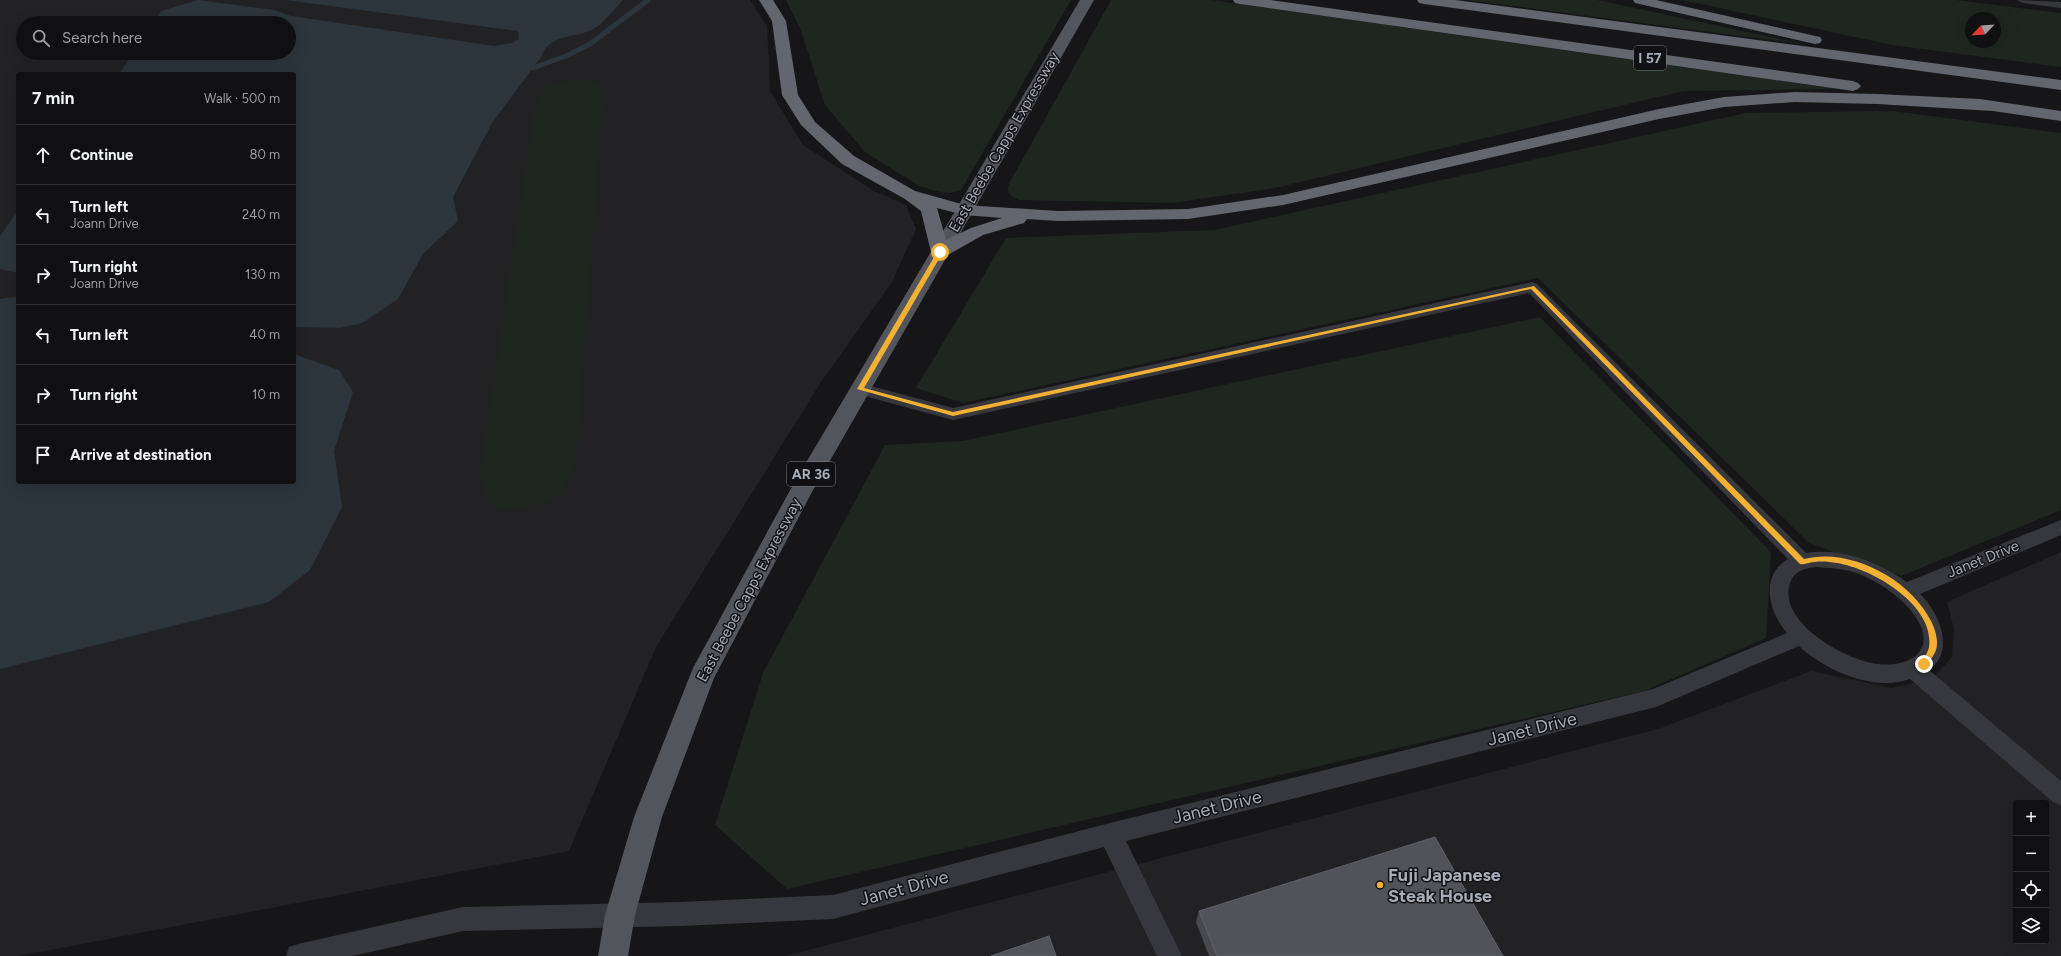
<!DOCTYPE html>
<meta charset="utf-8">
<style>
body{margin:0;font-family:Figtree,sans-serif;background:#1e1e20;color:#f1f3f6}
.controls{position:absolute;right:12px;bottom:12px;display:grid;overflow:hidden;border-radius:4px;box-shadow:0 4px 16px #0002}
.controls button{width:36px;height:36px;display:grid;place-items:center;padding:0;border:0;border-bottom:1px solid #303032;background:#101012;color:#f1f3f6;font:20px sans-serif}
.compass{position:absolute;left:1965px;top:12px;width:36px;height:36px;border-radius:50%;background:#101012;box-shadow:0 4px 16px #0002;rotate:245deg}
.stop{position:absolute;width:12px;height:12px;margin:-9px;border:3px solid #f2b134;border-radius:50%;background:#fff}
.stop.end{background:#f2b134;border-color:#fff;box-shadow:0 1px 4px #0008}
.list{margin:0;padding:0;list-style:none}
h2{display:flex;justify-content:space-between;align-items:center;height:52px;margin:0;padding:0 16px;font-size:17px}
h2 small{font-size:13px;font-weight:400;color:#9c9d9f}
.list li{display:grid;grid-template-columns:26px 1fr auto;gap:12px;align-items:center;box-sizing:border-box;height:60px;padding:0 16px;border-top:1px solid #303032}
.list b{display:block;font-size:15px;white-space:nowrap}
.list p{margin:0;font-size:13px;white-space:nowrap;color:#9c9d9f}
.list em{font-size:13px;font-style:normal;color:#9c9d9f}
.icon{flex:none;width:22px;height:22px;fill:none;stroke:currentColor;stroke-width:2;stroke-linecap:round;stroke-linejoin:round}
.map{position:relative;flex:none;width:2061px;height:956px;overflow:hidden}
.search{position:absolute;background:#101012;box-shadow:0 4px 16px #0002;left:16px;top:16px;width:280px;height:44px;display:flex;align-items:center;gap:10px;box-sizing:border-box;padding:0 14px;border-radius:22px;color:#9c9d9f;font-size:15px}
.panel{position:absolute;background:#101012;box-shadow:0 4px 16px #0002;left:16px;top:72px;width:280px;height:412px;border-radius:4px}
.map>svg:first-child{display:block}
</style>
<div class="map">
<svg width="2061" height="956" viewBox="0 0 2061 956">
<rect width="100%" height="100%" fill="#161618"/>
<!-- built -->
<g fill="#222225" fill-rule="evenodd">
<path d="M0 0H750L767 26 770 91 803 145 874 191 906 205 916 229 892 282 821 382 656 647 569 851 19 956H0ZM23 23H289V53H23ZM18 74H294V482H18Z"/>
<path d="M2061 552V956H785L1661 728 1811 671 1892 688 1933 678 1952 657 1954 629 1947 602ZM2016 803H2046V941H2016Z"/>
</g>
<!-- green -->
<g fill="#1e261f" fill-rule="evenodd">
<polygon points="786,0 1071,0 961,190 950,193 940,192 919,186 865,152 825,105 800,28"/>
<path d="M1111 0H1211L1838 89 1683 91 1275 188 1172 203 1019 200C1009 196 1005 192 1010 182Z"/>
<polygon points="1467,0 1597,0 1803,44"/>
<path d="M1682 0H1956L2061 13V67L1892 45ZM1971 18H1995V42H1971Z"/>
<path d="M572 80H590L601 86 603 108 576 462 563 493 546 502 524 509 503 510 489 503 479 476 533 116C541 87 542 85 572 80Z"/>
<polygon points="1892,111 2061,133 2061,510 1901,576 1809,543 1538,278 963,403 916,388 1006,238 1214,230 1746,113"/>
<polygon points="1540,317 1771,552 1766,638 1644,691 787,889 715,825 763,673 885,445 963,441"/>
</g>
<!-- water -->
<g fill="#2c353c">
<path d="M198 0 274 10 291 16 494 46 512 43 519 39 518 31 286 0H623C615 8 608 18 599 25 580 41 551 30 541 57L492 123 453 197 458 221 423 254 398 299 362 323 340 328 294 327V74H119L134 53H289V23H154L161 11Z"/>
<polygon points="18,211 18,273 0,269 0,236"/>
<polygon points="15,297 18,298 18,482 294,482 294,354 339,370 353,392 334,451 342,507 310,570 269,602 0,669 0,299"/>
</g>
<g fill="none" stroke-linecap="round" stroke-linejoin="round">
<!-- stream -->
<polyline stroke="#2c353c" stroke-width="5" points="533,68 566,56 590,44 648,0"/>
<!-- minor -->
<g fill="#37383d" fill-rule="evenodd">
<polygon points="2017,0 2061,2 2061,8 2023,3"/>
<path d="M1532 282 1537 284 1806 553C1841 547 1879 562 1907 582L2061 520V535L1920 594C1939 612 1956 651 1929 670L2061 781V805L2053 802 1910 679C1874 692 1826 671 1799 646L1656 707 1126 841 1182 956H1157L1104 847 833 919 680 926 463 931 353 956H286L289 947 298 944 463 907 680 902 833 895 1110 823 1653 689 1787 633C1769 612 1759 576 1788 559L1529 293 953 420 854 393 852 389 854 385 860 383 953 408ZM1815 567C1833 568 1852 569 1868 578 1885 586 1904 600 1915 616 1938 649 1911 668 1878 664 1847 661 1781 624 1789 587 1792 573 1801 569 1815 567Z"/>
</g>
<!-- primary -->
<polygon fill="#53555c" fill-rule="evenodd" points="1080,0 1094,0 812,492 714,678 662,817 635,915 628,956 598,956 605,915 634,817 693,668 794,483"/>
<!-- motorway -->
<g fill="#63666e" fill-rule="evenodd">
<path d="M759 0H773L786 21 798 95 815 122 854 156 915 191 965 205 1058 211 1188 209 1283 195 1659 109 1724 97 1795 92 1877 94 1980 99 2061 111V121L1993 111 1877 104 1795 102 1724 107 1659 119 1283 205 1188 219 1058 221 1027 219 1024 223 983 235 946 256 940 258 934 256 931 252 921 211 905 199 842 164 801 125 782 95 772 21ZM937 208 964 215 1002 218 971 228 946 240Z"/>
<polygon points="1233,0 1270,0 1853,81 1858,83 1861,86 1858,89 1853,91 1240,4 1235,3"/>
<polygon points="1417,0 1455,0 2061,80 2061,90 1424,4 1419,3"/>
<polygon points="1633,0 1656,0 1820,37 1822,40 1820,43 1815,44 1635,3"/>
</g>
</g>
<!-- wall -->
<polygon fill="#47494d" points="1199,911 1503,956 1209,956 1196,922"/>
<!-- building -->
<g fill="#525359" stroke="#5f6168">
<polygon points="1435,837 1503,956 1217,956 1199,911"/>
<polygon points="1049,936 1056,956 991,956"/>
</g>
<!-- route -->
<path fill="#f2b134" d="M940 250 943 252 864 388 953 412 1534 286 1804 559C1850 547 1910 579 1931 621 1935 629 1939 641 1936 650 1934 655 1930 661 1927 666H1922L1920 664C1923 659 1928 653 1929 647 1935 605 1873 569 1837 563 1830 562 1822 561 1815 562 1810 562 1806 565 1800 564L1531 289 953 416 857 389 937 252Z"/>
<!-- markers -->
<circle fill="#f2b134" stroke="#111113" stroke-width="1.5" cx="1380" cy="885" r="4"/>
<g text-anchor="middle" stroke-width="3" stroke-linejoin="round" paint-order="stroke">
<!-- shield labels -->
<g fill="#111113" stroke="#7b7e86" stroke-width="1">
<rect x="1634" y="46" width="32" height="24" rx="3"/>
<rect x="787" y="462" width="48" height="24" rx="3"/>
</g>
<g font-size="14" font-weight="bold" fill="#a8adb8">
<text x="1650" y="63">I 57</text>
<text x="811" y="479">AR 36</text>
</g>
<!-- street labels -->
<g font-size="15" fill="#a8adb8" stroke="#111113">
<text transform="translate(1004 142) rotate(-60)" y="5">East Beebe Capps Expressway</text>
<text transform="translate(1983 559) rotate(-22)" y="5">Janet Drive</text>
<text transform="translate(749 590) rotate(-62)" y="5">East Beebe Capps Expressway</text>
</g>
<!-- near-street labels -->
<g font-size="18" fill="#a8adb8" stroke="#111113">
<text transform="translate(1532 729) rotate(-14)" y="6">Janet Drive</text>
<text transform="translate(1217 807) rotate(-14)" y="6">Janet Drive</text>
<text transform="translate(904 888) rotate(-15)" y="6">Janet Drive</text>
</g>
<!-- near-poi labels -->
<g font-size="18" font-weight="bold" fill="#a8adb8" stroke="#111113" text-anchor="start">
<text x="1388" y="881">Fuji Japanese<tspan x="1388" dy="21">Steak House</tspan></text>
</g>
</g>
</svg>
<div class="controls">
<button>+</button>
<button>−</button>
<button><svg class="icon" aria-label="locate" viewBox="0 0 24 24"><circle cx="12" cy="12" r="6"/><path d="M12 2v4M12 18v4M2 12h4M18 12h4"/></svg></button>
<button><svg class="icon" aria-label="layers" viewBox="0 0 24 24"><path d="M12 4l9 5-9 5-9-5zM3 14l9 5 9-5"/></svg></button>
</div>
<svg class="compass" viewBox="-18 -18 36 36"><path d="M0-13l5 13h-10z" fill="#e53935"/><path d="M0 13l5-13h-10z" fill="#9c9d9f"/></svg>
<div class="stop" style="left:940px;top:252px"></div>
<div class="stop end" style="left:1924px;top:664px"></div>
<div class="search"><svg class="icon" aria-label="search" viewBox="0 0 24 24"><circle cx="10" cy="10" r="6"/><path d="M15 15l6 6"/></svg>Search here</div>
<section class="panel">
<h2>7 min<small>Walk · 500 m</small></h2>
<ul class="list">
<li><svg class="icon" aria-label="ahead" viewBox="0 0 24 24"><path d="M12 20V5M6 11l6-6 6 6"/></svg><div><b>Continue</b></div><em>80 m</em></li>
<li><svg class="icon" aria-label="left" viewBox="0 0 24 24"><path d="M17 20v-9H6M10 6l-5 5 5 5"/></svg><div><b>Turn left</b><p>Joann Drive</p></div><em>240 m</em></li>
<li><svg class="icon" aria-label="right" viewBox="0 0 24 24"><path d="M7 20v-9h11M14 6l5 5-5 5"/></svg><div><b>Turn right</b><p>Joann Drive</p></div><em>130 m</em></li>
<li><svg class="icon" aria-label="left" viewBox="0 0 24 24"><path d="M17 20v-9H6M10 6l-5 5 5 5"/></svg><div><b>Turn left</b></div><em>40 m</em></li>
<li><svg class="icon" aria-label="right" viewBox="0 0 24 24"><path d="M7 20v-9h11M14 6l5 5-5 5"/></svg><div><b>Turn right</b></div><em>10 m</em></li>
<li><svg class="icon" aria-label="arrive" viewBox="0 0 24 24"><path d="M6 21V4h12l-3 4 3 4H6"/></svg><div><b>Arrive at destination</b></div></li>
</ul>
</section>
</div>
